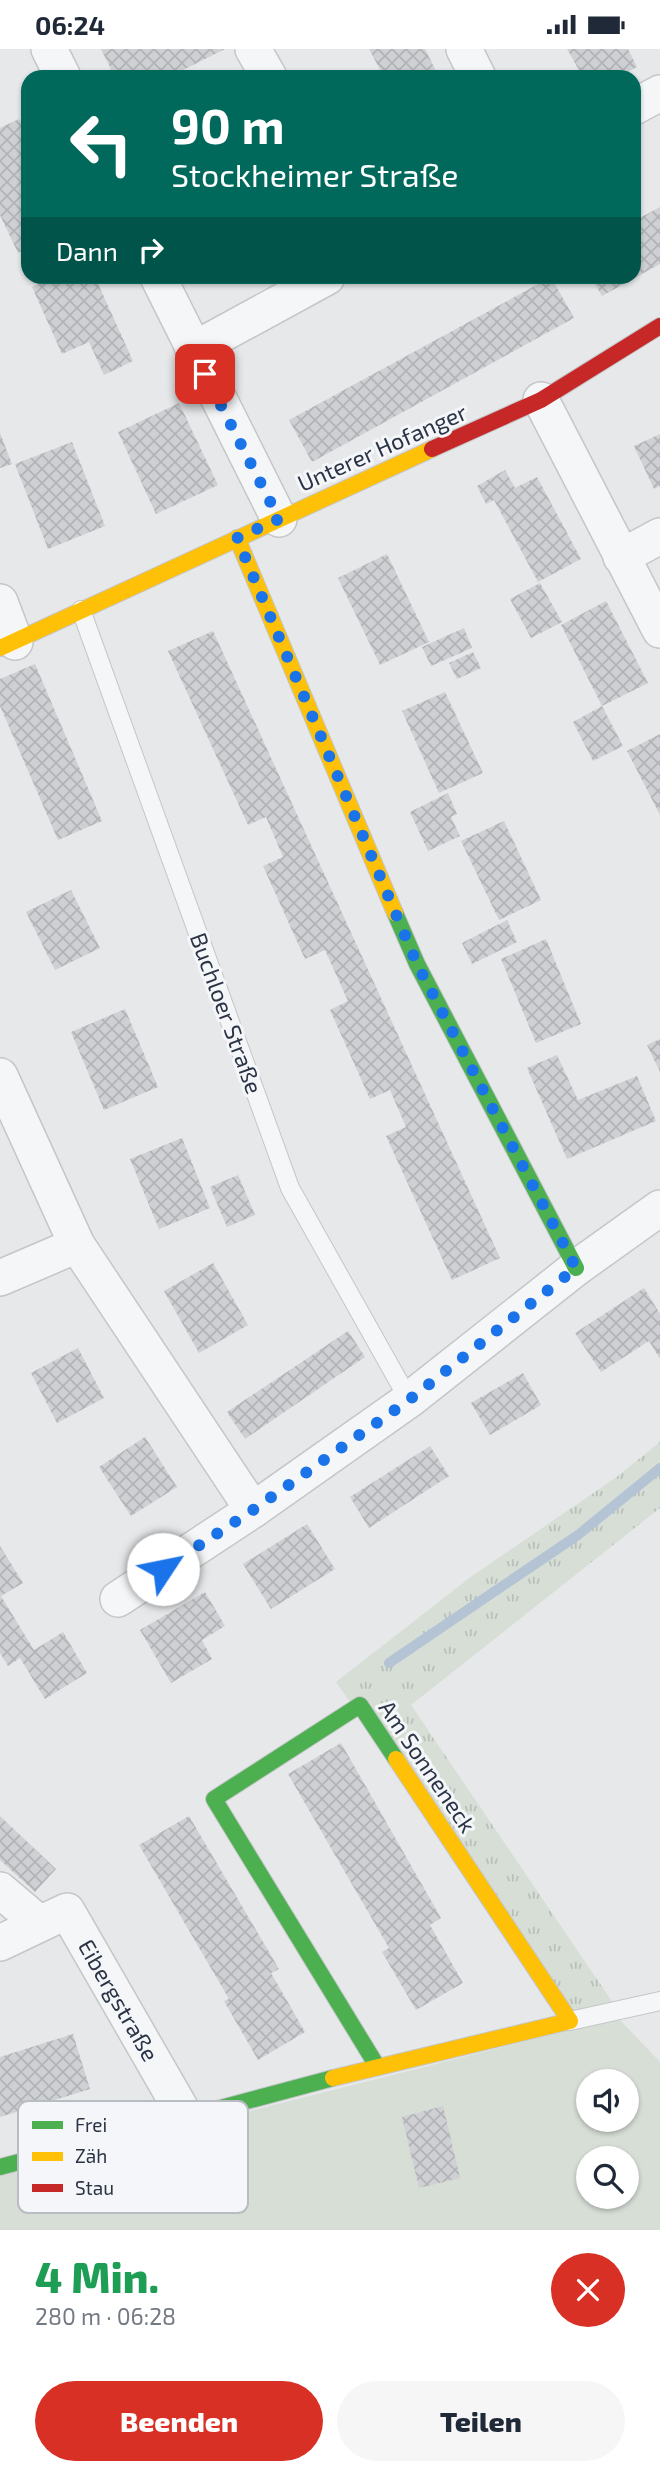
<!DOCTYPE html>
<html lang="de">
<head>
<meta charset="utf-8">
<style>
	:root { --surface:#fff; --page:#f6f6f7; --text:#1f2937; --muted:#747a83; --accent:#d93025 }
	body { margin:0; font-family:"Exo 2",sans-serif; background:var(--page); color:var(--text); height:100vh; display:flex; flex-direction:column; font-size:26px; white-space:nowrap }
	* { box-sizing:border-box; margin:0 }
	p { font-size:23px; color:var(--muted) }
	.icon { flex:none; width:38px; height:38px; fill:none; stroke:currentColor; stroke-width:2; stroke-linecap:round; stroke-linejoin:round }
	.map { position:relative; height:2181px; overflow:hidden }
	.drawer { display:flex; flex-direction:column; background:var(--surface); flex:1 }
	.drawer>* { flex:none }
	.guide { position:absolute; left:21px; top:21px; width:620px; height:214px; border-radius:21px; box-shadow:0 2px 5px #0004; background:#00695c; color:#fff; overflow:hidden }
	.controls { position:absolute; left:576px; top:2020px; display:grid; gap:14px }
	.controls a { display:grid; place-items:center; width:63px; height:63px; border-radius:50%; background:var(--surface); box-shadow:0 2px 5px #0004; font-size:35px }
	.pin { position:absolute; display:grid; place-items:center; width:60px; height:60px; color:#fff; margin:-30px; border-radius:14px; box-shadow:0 4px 10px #0006 }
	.me { position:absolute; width:77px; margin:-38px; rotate:56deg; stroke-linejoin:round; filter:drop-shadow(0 0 5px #0008) }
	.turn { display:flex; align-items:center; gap:24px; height:147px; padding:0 35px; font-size:32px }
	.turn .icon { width:91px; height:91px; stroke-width:2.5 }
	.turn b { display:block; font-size:49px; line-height:60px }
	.then { display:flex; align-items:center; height:66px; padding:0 35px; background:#0003; gap:14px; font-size:26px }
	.round { display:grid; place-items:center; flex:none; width:74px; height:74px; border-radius:37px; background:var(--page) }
	.headline { display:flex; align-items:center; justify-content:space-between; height:119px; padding:0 35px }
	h1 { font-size:42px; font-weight:800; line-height:52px; color:#1e9e55 }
	.action { display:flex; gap:14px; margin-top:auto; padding:14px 35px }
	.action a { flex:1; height:80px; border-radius:42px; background:var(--accent); color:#fff; font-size:28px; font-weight:800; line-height:80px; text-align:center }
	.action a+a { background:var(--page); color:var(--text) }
	.status { display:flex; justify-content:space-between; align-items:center; height:49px; padding:0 35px; background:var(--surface); direction:ltr }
	.status svg { height:19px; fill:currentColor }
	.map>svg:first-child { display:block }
</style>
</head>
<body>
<div class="status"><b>06:24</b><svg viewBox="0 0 49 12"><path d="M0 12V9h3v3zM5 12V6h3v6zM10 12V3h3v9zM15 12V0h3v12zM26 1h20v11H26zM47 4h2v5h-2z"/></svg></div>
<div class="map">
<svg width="660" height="2181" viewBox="0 0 660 2181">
	<defs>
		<pattern id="grass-tufts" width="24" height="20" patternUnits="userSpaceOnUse" patternTransform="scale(1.75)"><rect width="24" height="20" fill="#d6ded6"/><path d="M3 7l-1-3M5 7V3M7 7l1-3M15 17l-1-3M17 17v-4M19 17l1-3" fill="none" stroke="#b8bfb9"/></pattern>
		<pattern id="building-cross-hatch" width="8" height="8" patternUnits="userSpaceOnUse" patternTransform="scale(1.75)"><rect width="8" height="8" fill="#ced0d3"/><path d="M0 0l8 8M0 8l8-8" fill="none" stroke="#b1b3b6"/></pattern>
	</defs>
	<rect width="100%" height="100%" fill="#e6e8ea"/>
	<path fill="url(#grass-tufts)" d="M 660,1393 L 660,1459 L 411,1656 L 615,1957 L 573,1967 L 336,1633 L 472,1527 L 614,1430 Z"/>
	<path fill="#d6ded6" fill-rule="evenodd" d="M 618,1969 L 660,2013 L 660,2181 L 0,2181 L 0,2125 ZM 588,2032 L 626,2032 L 626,2070 L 588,2070 ZM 588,2109 L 626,2109 L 626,2147 L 588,2147 Z"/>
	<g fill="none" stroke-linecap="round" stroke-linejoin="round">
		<path stroke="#b4c4d5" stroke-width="10" d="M 389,1614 L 578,1486 L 660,1419"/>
	</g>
	<g fill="url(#building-cross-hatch)">
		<path d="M 101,0 L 225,0 L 169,28 L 96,28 L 111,20 Z"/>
		<path d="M 369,0 L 425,0 L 439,28 L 384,28 Z"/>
		<path d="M 567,0 L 628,0 L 637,18 L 619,28 L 583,28 Z"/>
		<path d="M 19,70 L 28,89 L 28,199 L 18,204 L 0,166 L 0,79 Z"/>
		<path d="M 660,158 L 660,215 L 602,247 L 591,228 L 634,228 L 634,172 Z"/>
		<path d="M 56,228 L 95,228 L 133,312 L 104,326 L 89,293 L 62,305 L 32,238 Z"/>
		<path d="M 551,228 L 574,269 L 312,413 L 289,371 Z"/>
		<path d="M 179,354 L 218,436 L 156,465 L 118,383 Z"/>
		<path d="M 0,384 L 12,415 L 0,419 Z"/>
		<path d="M 660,385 L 660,437 L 654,440 L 634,397 Z"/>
		<path d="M 72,393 L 105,477 L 48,500 L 15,415 Z"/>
		<path d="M 505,421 L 515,439 L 537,428 L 581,510 L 538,533 L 494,451 L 486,455 L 477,437 Z"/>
		<path d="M 387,505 L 429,593 L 380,616 L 338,529 Z"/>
		<path d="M 540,534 L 562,573 L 531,589 L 510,550 Z"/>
		<path d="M 606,552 L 648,634 L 602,657 L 561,576 Z"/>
		<path d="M 464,579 L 472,599 L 431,617 L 422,598 Z"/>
		<path d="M 213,582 L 500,1209 L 452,1231 L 386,1087 L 406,1078 L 390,1041 L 370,1050 L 330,961 L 348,952 L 325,901 L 305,910 L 263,817 L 283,808 L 266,768 L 248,776 L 168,602 Z"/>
		<path d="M 473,603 L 481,619 L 457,630 L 449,614 Z"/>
		<path d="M 35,615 L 102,772 L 58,791 L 0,657 L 0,630 Z"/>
		<path d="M 445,643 L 483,724 L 439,744 L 402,662 Z"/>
		<path d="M 602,657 L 623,697 L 593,712 L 573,673 Z"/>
		<path d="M 660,685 L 660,766 L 627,702 Z"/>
		<path d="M 448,744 L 457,765 L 451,768 L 460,787 L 428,802 L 410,763 Z"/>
		<path d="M 504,772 L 541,851 L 499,871 L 461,792 Z"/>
		<path d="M 71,841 L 100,899 L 55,921 L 26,863 Z"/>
		<path d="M 507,871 L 517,893 L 472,915 L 462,894 Z"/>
		<path d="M 546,890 L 581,975 L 536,994 L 501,910 Z"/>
		<path d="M 125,960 L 158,1038 L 104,1061 L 71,983 Z"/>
		<path d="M 660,990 L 660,1023 L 647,996 Z"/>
		<path d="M 557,1006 L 578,1051 L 637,1027 L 656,1072 L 567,1110 L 527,1019 Z"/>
		<path d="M 182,1089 L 210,1159 L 159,1180 L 130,1110 Z"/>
		<path d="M 238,1126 L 255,1166 L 227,1178 L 210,1138 Z"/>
		<path d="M 213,1214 L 248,1276 L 199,1304 L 164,1242 Z"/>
		<path d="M 644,1239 L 660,1265 L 660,1310 L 649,1292 L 601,1323 L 575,1284 Z"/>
		<path d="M 348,1282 L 365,1308 L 245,1390 L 227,1363 Z"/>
		<path d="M 78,1299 L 104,1349 L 57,1374 L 31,1324 Z"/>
		<path d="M 523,1324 L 541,1356 L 490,1386 L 471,1354 Z"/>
		<path d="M 145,1388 L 177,1438 L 131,1467 L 99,1418 Z"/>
		<path d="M 430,1397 L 449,1427 L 369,1479 L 350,1448 Z"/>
		<path d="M 307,1475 L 335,1520 L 271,1560 L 243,1515 Z"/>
		<path d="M 0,1497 L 23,1534 L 1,1547 L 34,1601 L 63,1583 L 87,1624 L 45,1650 L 20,1609 L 8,1617 L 0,1604 Z"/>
		<path d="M 205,1543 L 225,1577 L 202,1591 L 212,1610 L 171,1634 L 140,1581 Z"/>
		<path d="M 341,1694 L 441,1869 L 430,1876 L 463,1934 L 416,1961 L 382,1903 L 389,1899 L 288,1725 Z"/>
		<path d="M 0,1767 L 56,1820 L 35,1843 L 0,1811 Z"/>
		<path d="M 189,1767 L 279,1920 L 271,1924 L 305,1983 L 258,2011 L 224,1952 L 229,1950 L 139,1796 Z"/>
		<path d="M 73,1985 L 90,2040 L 0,2068 L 0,2008 Z"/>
		<path d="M 443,2057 L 460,2129 L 419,2139 L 402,2068 Z"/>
	</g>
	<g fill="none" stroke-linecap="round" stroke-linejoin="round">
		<g stroke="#c4c6c8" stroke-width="20">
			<g id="lane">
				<path d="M 81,561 L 290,1139 L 409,1351"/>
				<path d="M 570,1972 L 660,1952"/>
			</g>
		</g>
		<g stroke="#c4c6c8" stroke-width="38">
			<g id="street">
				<path d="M 49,0 L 63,28"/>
				<path d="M 253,0 L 269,28"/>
				<path d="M 464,0 L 478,28"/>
				<path d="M 634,58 L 660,44"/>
				<path d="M 158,228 L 279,470"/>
				<path d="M 193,301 L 327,228"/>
				<path d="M 541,351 L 660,581"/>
				<path d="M 621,508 L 660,487"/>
				<path d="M 0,553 L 15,593"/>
				<path d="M 0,1027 L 77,1196 L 253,1461"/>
				<path d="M 0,1229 L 77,1196"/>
				<path d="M 118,1550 L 253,1461 L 409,1351 L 576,1219 L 660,1159"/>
				<path d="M 0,1841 L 39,1874"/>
				<path d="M 0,1894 L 67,1862 L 185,2067"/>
			</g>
		</g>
		<g stroke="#c4c6c8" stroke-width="18">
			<g id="fast">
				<path d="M 395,864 L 417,915 L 576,1219"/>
				<path d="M 377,2017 L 214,1750 L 360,1656 L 396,1710"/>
				<path d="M 0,2118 L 333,2029"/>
			</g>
		</g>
		<g stroke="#c4c6c8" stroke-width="18">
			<g id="slow">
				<path d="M 237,489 L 395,864"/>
				<path d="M 0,599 L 432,400"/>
				<path d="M 333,2029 L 570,1972 L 396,1710"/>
			</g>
		</g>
		<g stroke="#c4c6c8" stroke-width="18">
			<path id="jam" d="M 432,400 L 541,351 L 660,277"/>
		</g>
		<use href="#lane" stroke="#f5f6f7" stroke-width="18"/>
		<use href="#street" stroke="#f5f6f7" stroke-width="35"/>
		<use href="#fast" stroke="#4caf50" stroke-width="16"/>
		<use href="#slow" stroke="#ffc107" stroke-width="16"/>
		<use href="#jam" stroke="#c62828" stroke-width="16"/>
	</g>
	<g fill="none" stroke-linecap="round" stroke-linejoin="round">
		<path stroke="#1a73e8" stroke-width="12" stroke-dasharray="0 21.6" d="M 163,1520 L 253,1461 L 409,1351 L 576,1219 L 417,915 L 237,489 L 279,470 L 205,325"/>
	</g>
	<g text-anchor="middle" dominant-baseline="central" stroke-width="6" stroke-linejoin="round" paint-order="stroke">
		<g font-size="23" fill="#2b3445" stroke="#f4f6f9">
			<text transform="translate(382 398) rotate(-24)">Unterer Hofanger</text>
			<text transform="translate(227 964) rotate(70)">Buchloer Straße</text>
			<text transform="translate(428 1717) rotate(56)">Am Sonneneck</text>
			<text transform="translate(119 1951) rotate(60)">Eibergstraße</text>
		</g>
	</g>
	<rect x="18" y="2052" width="230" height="112" rx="10" fill="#f4f6f9" stroke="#b8bcc3" stroke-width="2"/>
	<rect x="32" y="2072" width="31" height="8" fill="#4caf50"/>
	<rect x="32" y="2103" width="31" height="9" fill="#ffc107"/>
	<rect x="32" y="2135" width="31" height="8" fill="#c62828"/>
	<g font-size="19" fill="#2b3445">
		<text x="75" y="2083">Frei</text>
		<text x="75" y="2114">Zäh</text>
		<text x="75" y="2146">Stau</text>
	</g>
</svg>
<div class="controls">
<a><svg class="icon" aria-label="sound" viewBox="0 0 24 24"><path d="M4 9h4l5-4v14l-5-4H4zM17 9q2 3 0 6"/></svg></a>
<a><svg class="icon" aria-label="search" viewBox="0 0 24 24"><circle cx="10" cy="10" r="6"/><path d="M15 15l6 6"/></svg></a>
</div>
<div class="pin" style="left:205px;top:325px;background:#d93025"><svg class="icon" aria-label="arrive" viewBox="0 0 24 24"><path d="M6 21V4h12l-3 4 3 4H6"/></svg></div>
<svg class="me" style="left:163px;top:1520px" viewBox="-20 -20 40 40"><circle r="19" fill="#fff"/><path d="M0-13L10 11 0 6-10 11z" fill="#1a73e8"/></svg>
<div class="guide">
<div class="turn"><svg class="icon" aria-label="left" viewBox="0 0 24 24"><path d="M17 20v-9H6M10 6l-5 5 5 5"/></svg><div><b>90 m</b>Stockheimer Straße</div></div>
<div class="then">Dann<svg class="icon" aria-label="right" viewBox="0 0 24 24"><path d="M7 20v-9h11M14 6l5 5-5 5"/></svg></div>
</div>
</div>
<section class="drawer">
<div class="headline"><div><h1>4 Min.</h1><p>280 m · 06:28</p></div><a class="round" style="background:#d93025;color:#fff"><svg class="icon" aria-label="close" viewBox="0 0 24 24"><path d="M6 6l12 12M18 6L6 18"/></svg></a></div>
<div class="action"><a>Beenden</a><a>Teilen</a></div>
</section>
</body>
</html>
